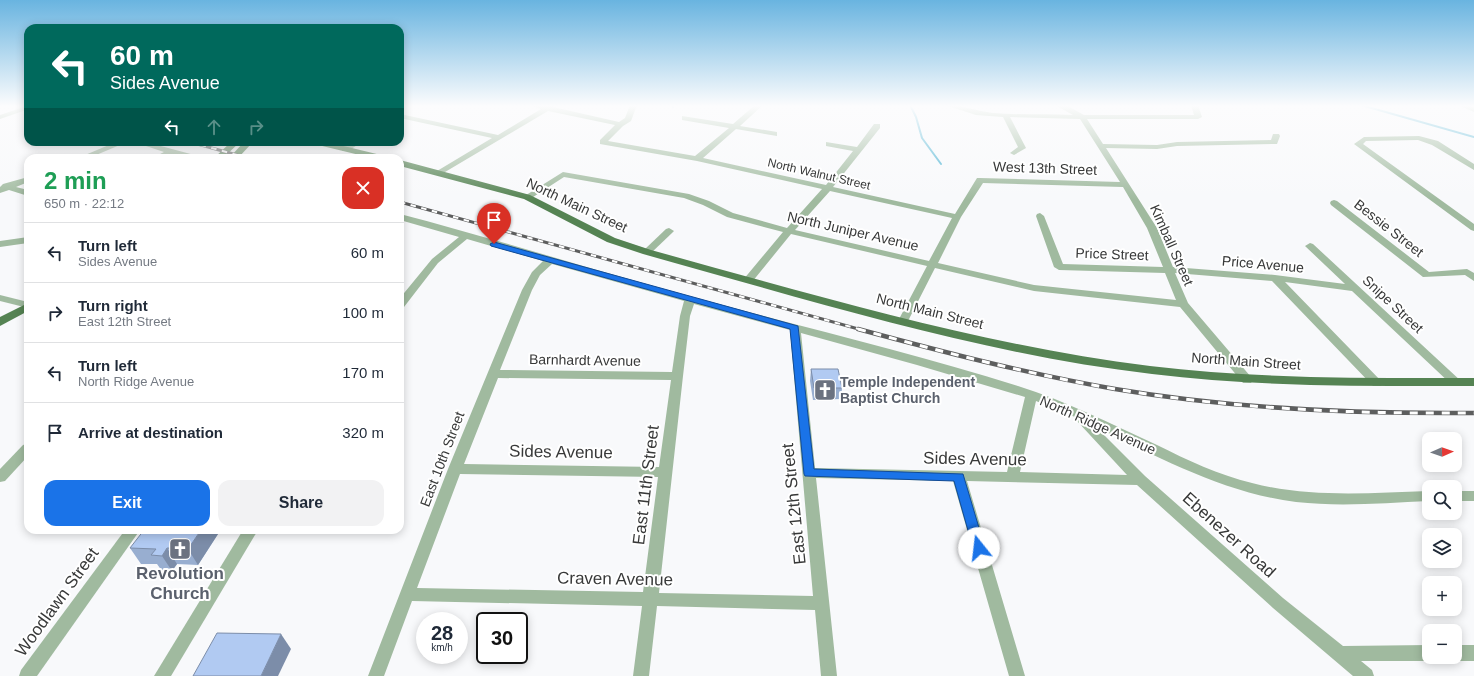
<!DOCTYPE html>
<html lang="en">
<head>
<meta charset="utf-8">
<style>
	:root { --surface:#fff; --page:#f2f2f3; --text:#1f2937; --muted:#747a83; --line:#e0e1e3; --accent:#1a73e8 }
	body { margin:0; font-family:Arial,sans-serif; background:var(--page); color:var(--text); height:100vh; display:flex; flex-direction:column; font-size:15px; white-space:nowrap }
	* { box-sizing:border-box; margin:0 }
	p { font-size:13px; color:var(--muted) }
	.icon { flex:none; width:22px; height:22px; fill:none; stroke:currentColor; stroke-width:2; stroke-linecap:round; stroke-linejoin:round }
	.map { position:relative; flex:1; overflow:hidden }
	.drawer { position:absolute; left:24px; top:154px; width:380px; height:380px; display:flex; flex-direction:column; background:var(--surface); border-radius:12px; box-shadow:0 2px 10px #0003 }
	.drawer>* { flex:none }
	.hud { position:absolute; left:24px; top:24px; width:380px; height:122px; border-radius:12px; box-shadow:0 2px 10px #0003; background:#00695c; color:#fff; overflow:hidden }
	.needle { width:26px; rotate:88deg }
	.controls { position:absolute; left:1422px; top:432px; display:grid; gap:8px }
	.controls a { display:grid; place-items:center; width:40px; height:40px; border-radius:8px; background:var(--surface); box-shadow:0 2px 10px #0003; font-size:20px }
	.speed { position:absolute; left:416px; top:612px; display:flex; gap:8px; font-size:20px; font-weight:700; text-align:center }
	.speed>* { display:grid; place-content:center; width:52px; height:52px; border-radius:50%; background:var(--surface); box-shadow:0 2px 10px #0003; line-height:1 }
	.speed small { font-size:10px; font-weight:400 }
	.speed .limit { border:2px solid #111; border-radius:6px; background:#fff; color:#111 }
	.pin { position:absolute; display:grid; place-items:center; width:34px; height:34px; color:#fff; margin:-41px -17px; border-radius:50% 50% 50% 0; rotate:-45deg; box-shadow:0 0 4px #0007 }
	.pin .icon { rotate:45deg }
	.me { position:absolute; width:44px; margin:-22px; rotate:344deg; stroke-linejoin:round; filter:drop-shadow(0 0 3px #0008) }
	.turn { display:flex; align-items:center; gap:14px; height:84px; padding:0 20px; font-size:18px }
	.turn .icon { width:52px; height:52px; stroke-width:2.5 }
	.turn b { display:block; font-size:28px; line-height:34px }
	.lanes { display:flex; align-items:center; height:38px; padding:0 20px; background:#0003; justify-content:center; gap:20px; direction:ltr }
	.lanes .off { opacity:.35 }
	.round { display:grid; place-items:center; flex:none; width:42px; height:42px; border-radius:12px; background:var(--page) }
	.overview { display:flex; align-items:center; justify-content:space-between; height:68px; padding:0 20px }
	h1 { font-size:24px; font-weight:800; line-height:30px; color:#1e9e55 }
	.button { display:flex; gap:8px; margin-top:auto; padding:8px 20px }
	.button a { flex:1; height:46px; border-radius:12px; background:var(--accent); color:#fff; font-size:16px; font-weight:800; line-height:46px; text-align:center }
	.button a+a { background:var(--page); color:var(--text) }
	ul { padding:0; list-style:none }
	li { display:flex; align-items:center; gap:12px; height:60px; padding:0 20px; border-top:1px solid var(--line) }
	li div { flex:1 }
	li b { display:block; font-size:15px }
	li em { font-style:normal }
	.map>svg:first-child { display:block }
</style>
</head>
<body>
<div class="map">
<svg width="1474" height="676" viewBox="0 0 1474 676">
	<rect width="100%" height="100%" fill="#f8f9fb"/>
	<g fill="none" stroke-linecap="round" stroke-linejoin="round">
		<g stroke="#4cb3d3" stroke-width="2">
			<path d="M 673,105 L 673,107"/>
			<path d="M 910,105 L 916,117 L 922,138 L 941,164"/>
			<path d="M 1361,105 L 1474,137"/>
		</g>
		<g fill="#a0ba9f" fill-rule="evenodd">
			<path d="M 529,105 L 555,105 L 553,107 L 619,122 L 625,118 L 630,105 L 637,105 L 631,121 L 623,126 L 608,141 L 695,156 L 729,128 L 682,120 L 682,116 L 733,124 L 755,105 L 763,105 L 740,126 L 777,132 L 777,136 L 736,129 L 703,158 L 826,185 L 853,151 L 826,146 L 826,142 L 857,147 L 874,124 L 880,124 L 880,128 L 833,187 L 955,214 L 977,178 L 980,178 L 1120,182 L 1080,119 L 1010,117 L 1026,148 L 1014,155 L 1010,153 L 1018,147 L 1003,117 L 976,115 L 945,105 C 961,105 977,111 993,113 C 1020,115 1047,114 1073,115 L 1055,105 L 1066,105 L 1084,115 L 1194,115 L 1191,105 L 1198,105 L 1202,117 L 1198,119 L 1087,119 L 1103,144 L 1157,145 L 1177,142 L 1271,140 L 1273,134 L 1279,134 L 1280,136 L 1277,144 L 1274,144 L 1177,146 L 1157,149 L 1106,148 L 1157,228 L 1173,267 L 1275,275 L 1345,284 L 1305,246 L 1310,243 L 1313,244 L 1462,382 L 1460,385 L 1452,385 L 1352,291 L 1285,282 L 1383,383 L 1381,386 L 1373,386 L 1272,281 L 1175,273 L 1188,303 L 1251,377 L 1253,380 L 1251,383 L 1243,383 L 1180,307 L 1034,291 L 935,268 L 908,321 L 903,324 L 898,321 L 927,266 L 791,234 L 752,282 L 748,283 L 743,280 L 783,232 L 727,217 L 703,205 L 684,198 L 564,177 L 530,199 L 527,200 L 523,197 L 563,172 L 689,194 L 709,201 L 733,213 L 787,228 L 822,189 L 697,161 L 600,144 L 600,140 L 615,125 L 548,111 L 440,175 L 436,173 L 437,171 L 492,138 L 400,118 L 400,114 L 498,135 L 541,109 ZM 983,183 L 1123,187 L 1147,228 L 1163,267 L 1063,264 L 1044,216 L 1040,213 L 1037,214 L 1036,216 L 1054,267 L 1059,270 L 1165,273 L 1176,300 L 1034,285 L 938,263 L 961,217 ZM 830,191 L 952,218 L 929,261 L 795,230 Z"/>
			<path d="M 1458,105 L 1469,105 L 1474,108 L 1474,112 Z"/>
			<path d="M 24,107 L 26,108 L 26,110 L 0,119 L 0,115 Z"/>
			<path d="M 1419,136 L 1438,141 L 1474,164 L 1474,170 L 1432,145 L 1418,140 L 1366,141 L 1363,144 L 1474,224 L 1474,231 L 1471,230 L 1354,144 L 1364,137 Z"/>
			<path d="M 116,142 L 127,142 L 89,158 L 78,158 Z"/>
			<path d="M 134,142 L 146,142 L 198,156 L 199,158 L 186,158 L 172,154 L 163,158 L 152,158 L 164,152 Z"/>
			<path d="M 352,142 L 362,142 L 348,151 L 342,151 L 342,147 Z"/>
			<path d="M 28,177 L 28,182 L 16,187 L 28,190 L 28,196 L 9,190 L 0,193 L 0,187 L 3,184 Z"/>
			<path d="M 1334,200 L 1337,201 L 1429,272 L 1467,269 L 1474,273 L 1474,281 L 1465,275 L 1423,277 L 1331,205 L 1330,203 L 1331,201 Z"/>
			<path d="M 400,214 C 499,240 597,271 696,298 C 803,327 912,353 1018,386 C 1066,401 1111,424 1157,445 C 1187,460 1219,475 1252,483 C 1310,498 1369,493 1429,491 L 1429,501 C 1385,503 1340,507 1296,502 C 1224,493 1161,458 1097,428 L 1145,476 L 1283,598 L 1343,646 L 1429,645 L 1429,657 L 1435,657 L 1429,661 L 1361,661 L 1372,670 L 1374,676 L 1353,676 L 1273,608 L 1137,485 L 967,481 L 1025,676 L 1009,676 L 953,481 L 816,478 L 837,676 L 821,676 L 815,610 L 657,606 L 649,676 L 633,676 L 642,606 L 412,601 L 384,676 L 368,676 L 448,469 L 522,290 L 532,272 L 543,261 L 467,239 L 438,263 L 404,307 L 400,308 L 400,298 L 432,259 L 459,237 L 400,220 ZM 552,264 L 684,301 L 680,316 L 672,372 L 500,370 L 532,290 L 540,275 ZM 694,304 L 790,330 L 813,596 L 659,593 L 683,376 L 690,316 ZM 801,333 L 917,365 L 1025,397 L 1007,472 L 815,468 ZM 498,378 L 671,380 L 659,467 L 464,464 ZM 1036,401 L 1075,417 L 1077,421 L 1127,475 L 1020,472 ZM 460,474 L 658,477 L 643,592 L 417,588 Z"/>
			<path d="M 669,228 L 674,231 L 672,233 L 650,254 L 644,254 L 642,252 L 644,250 L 666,229 Z"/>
			<path d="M 28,237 L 28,243 L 0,247 L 0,241 Z"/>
			<path d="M 0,295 L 28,302 L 28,308 L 0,301 Z"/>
			<path d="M 28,443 L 28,456 L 5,481 L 0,482 L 0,469 L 23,445 Z"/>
			<rect x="1455" y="491" width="19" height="10"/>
			<path d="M 125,530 L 140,530 L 37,676 L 19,676 L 21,670 Z"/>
			<path d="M 243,530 L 258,530 L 171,676 L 154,676 Z"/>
			<path d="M 1455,645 L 1474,645 L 1474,661 L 1455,661 L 1449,658 L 1449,657 L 1455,657 Z"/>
		</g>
		<g fill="#558353" fill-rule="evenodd">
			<path d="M 231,142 L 240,142 L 223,158 L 214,158 Z"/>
			<path d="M 244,142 L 253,142 L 238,158 L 229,158 Z"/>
			<path d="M 313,142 L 327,142 L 385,156 L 386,158 L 372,158 L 314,144 Z"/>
			<path d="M 400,160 L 530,195 L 615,238 L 651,250 C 815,295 981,345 1150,366 C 1258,379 1366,378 1474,378 L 1474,386 C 1366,386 1259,387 1152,374 C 981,354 809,300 643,254 L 607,242 L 524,199 L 400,166 Z"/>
			<path d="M 28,303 L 28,311 L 0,326 L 0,317 Z"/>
		</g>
		<g stroke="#5d5e5e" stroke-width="3">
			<g id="rail-far1">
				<path d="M 190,142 L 248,158"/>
				<path d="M 400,202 L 862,330"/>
			</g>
		</g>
		<g stroke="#5d5e5e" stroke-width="4.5">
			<path id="rail" d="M 858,329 C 943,352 1028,374 1115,389 C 1233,409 1354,414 1474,413"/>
		</g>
		<use href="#rail-far1" stroke="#fff" stroke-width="2" stroke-dasharray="5.5" stroke-linecap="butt"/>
		<use href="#rail" stroke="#fff" stroke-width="3" stroke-dasharray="8" stroke-linecap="butt"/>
	</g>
	<g fill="#98aed0">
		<path d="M 811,369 L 842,388 L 841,399 L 813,400 L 810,381 Z"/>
		<path d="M 218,534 L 198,565 L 177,564 L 172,571 L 162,571 L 157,564 L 141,564 L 130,548 Z"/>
	</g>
	<g fill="#7c8da9">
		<path d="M 201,530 L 216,530 L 218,534 L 198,565 L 188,549 Z"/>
		<path d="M 167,548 L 177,564 L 172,571 L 162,556 Z"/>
		<path d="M 281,634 L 291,649 L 278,676 L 261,676 Z"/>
	</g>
	<g fill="#b1caf2" stroke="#7c8da9">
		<path d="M 811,369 L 838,369 L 842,388 L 814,388 Z"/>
		<path d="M 144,530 L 201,530 L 188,549 L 167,548 L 162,556 L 151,555 L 156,549 L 130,548 Z"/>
		<path d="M 217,633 L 281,634 L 261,676 L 193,676 Z"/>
	</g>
	<linearGradient id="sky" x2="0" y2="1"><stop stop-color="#69b4e0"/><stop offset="0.53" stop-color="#fcfcfd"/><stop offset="1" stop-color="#fcfcfd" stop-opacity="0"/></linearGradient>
	<rect width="1474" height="200" fill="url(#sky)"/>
	<path fill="#1a73e8" stroke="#114b97" d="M 494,242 L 798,326 L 814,469 L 963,474 L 985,548 L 984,551 L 979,553 L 975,551 L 973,548 L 954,481 L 805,476 L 804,474 L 790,329 L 491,246 L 490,244 Z"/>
	<defs>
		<g id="church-square" transform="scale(1.15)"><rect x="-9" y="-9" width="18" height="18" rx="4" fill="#6b7280" stroke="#fff"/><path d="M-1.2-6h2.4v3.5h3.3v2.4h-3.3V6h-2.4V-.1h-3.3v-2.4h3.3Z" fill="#fff"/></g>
	</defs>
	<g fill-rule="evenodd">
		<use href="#church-square" x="825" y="390"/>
		<use href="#church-square" x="180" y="549"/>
	</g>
	<g text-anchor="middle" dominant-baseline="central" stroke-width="4" stroke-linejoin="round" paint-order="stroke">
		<g font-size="12" fill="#383939" stroke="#fff">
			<text transform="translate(819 174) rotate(13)">North Walnut Street</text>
		</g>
		<g font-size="14" fill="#383939" stroke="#fff">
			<text transform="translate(1045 168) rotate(2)">West 13th Street</text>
			<text transform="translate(577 205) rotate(25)">North Main Street</text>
			<text transform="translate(1389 228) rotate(38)">Bessie Street</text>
			<text transform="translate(853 231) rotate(13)">North Juniper Avenue</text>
			<text transform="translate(1172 245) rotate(66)">Kimball Street</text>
			<text transform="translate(1112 254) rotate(2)">Price Street</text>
			<text transform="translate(1263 264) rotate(5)">Price Avenue</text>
			<text transform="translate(1393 304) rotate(43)">Snipe Street</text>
			<text transform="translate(930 311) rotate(14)">North Main Street</text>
			<text transform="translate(585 360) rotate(1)">Barnhardt Avenue</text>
			<text transform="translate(1246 361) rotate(4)">North Main Street</text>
			<text transform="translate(1098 425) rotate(24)">North Ridge Avenue</text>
			<text transform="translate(442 459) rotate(-69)">East 10th Street</text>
		</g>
		<g font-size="14" font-weight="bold" fill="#5b616d" stroke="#fff" text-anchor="start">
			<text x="840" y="382">Temple Independent<tspan x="840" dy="16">Baptist Church</tspan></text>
		</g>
		<g font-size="17" fill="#383939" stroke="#fff">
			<text transform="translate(561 452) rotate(1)">Sides Avenue</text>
			<text transform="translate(975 459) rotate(1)">Sides Avenue</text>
			<text transform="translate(646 485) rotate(-83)">East 11th Street</text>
			<text transform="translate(794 504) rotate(-96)">East 12th Street</text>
			<text transform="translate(1229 535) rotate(42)">Ebenezer Road</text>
			<text transform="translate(615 579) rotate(1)">Craven Avenue</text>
			<text transform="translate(57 602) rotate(-54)">Woodlawn Street</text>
		</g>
		<g font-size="17" font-weight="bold" fill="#5b616d" stroke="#fff">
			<text x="180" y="573">Revolution<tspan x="180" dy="20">Church</tspan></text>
		</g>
	</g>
</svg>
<div class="controls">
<a><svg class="needle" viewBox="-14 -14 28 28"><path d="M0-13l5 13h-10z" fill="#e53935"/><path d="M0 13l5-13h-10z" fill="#747a83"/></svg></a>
<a><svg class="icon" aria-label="search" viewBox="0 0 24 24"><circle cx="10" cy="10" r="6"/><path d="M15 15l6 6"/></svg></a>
<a><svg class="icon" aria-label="layers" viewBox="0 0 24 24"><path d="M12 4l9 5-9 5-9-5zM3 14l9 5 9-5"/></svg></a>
<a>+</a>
<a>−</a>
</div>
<div class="speed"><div>28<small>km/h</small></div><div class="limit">30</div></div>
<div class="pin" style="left:494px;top:244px;background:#d93025"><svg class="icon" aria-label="arrive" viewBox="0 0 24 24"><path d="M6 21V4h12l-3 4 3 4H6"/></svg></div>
<svg class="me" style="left:979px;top:548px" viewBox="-20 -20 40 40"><circle r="19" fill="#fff"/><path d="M0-13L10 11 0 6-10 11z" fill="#1a73e8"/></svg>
<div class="hud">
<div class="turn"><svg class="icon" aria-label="left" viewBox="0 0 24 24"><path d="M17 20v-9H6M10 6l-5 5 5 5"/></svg><div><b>60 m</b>Sides Avenue</div></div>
<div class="lanes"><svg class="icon" aria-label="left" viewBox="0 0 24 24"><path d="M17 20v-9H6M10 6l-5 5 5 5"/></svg><svg class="icon off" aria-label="ahead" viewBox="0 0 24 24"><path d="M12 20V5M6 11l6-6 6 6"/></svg><svg class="icon off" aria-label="right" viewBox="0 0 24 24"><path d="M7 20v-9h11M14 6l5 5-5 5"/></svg></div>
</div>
<section class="drawer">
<div class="overview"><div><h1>2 min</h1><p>650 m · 22:12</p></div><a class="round" style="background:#d93025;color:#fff"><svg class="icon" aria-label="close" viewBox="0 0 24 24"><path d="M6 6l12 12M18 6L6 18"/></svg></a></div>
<ul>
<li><svg class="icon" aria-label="left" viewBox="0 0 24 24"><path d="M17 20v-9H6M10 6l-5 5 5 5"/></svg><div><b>Turn left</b><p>Sides Avenue</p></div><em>60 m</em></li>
<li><svg class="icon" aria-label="right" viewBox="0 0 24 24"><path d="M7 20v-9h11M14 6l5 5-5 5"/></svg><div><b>Turn right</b><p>East 12th Street</p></div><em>100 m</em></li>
<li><svg class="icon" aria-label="left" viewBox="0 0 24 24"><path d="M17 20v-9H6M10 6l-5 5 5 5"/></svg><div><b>Turn left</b><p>North Ridge Avenue</p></div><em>170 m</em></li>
<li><svg class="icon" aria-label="arrive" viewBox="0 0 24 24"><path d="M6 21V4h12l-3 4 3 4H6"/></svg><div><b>Arrive at destination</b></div><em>320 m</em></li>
</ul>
<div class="button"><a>Exit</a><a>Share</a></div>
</section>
</div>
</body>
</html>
